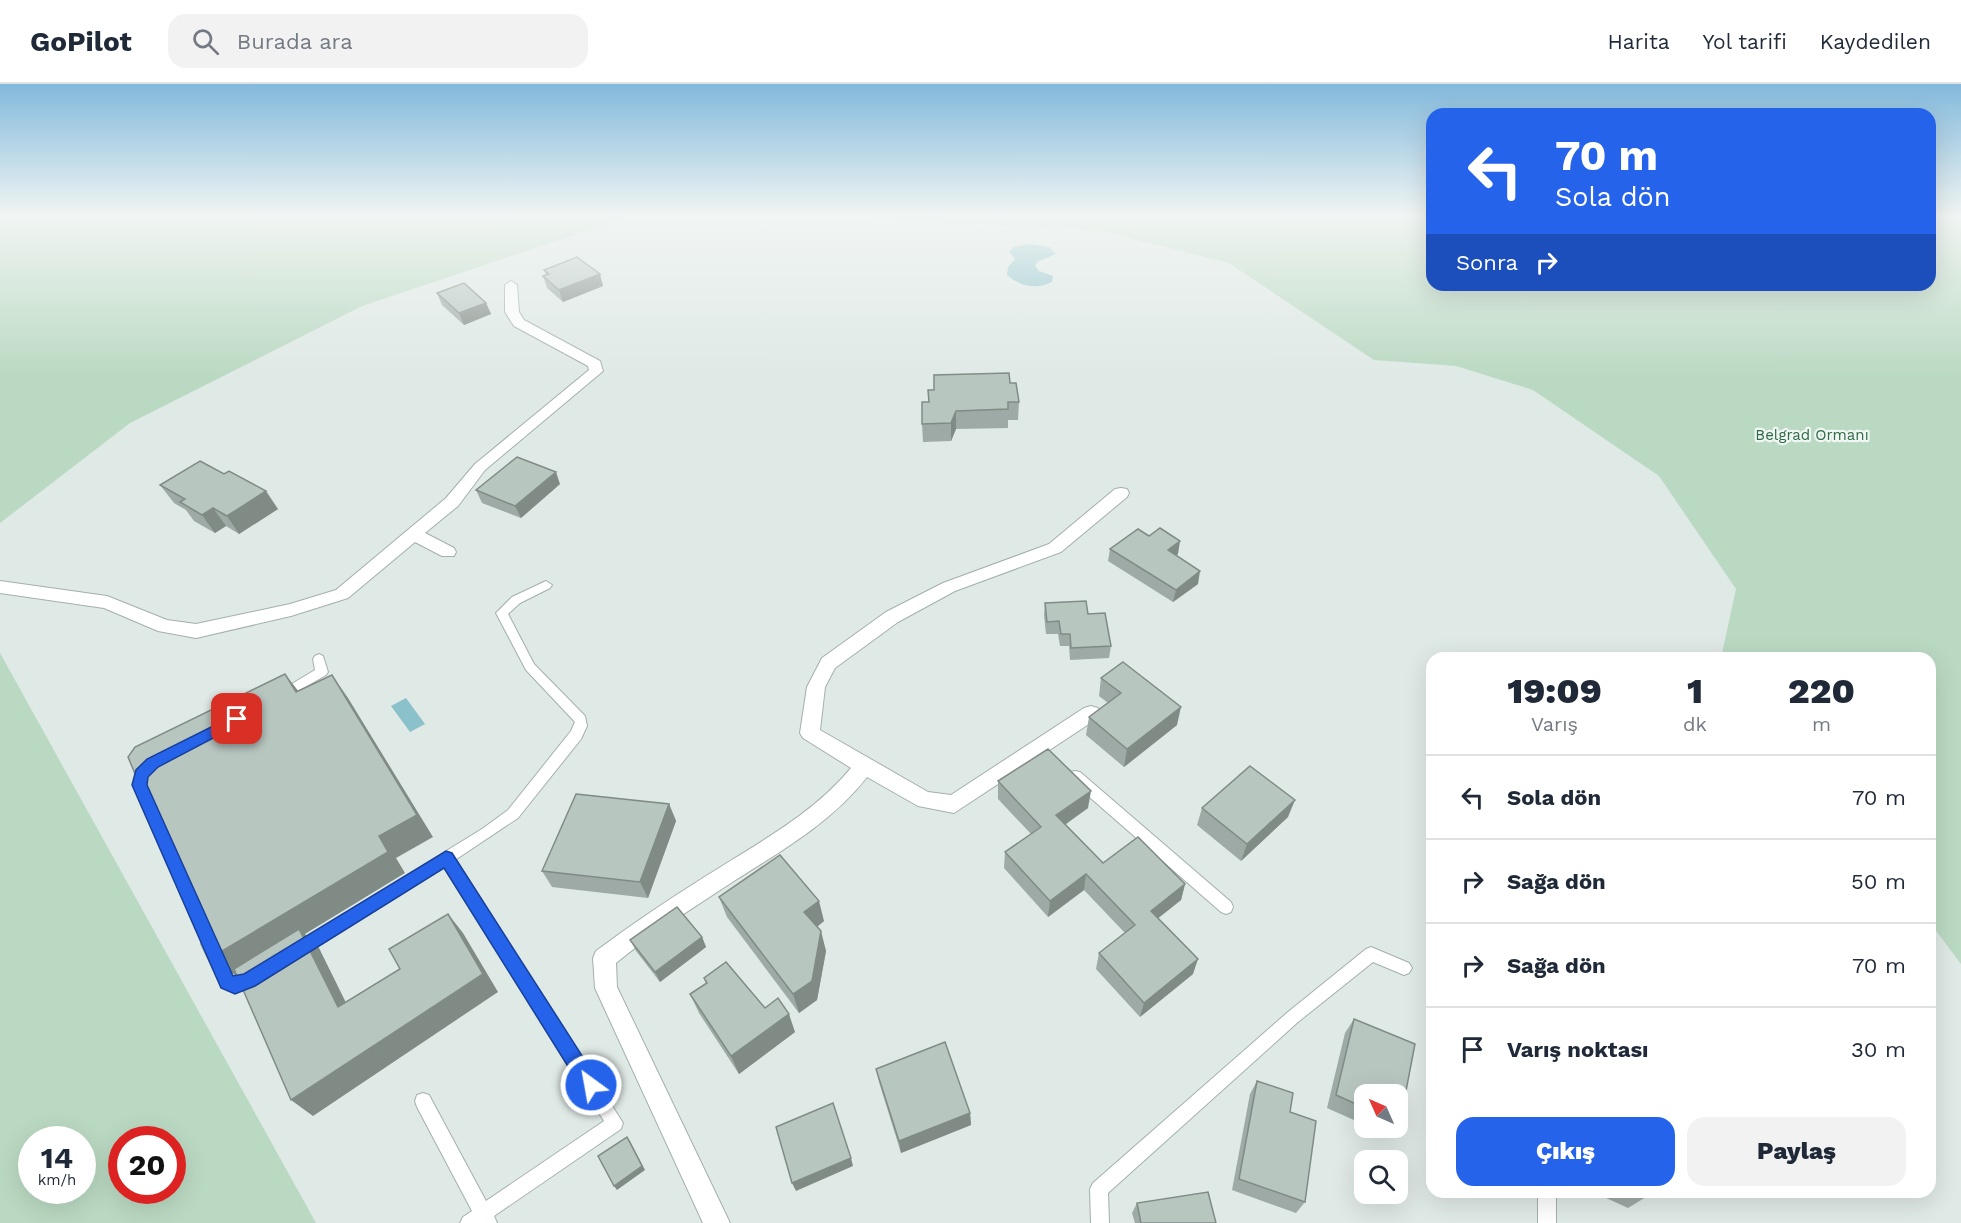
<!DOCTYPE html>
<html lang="tr">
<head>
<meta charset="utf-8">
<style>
	:root { --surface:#fff; --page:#f2f2f3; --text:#1f2937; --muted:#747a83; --line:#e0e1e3; --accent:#2563eb }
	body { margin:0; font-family:"Work Sans",sans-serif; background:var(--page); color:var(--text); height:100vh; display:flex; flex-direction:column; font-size:22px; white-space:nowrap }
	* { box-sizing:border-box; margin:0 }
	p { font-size:20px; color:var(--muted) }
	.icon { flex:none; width:33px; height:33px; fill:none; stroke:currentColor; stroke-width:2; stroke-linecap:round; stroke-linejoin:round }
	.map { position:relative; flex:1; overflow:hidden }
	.sheet { position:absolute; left:1426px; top:568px; width:510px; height:546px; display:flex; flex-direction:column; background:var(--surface); border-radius:18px; box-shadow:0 6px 24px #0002 }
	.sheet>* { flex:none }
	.guide { position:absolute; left:1426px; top:24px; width:510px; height:183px; border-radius:18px; box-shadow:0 6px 24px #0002; background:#2563eb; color:#fff; overflow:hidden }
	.needle { width:39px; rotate:315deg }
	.buttons { position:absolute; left:1354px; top:1000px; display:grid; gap:12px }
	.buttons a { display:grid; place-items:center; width:54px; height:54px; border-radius:12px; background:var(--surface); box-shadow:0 6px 24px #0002; font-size:30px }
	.speed { position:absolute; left:18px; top:1042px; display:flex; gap:12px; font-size:30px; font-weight:700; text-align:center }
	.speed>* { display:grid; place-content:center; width:78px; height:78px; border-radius:50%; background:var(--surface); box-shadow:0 6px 24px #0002; line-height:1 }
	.speed small { font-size:15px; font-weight:400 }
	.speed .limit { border:9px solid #d22; background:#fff; color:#111 }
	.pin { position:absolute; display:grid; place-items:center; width:51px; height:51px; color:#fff; margin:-26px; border-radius:12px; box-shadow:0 3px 9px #0006 }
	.me { position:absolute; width:66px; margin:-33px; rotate:328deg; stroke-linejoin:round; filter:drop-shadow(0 0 4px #0008) }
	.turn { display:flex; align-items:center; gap:21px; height:126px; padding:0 30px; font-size:27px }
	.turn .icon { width:78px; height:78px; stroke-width:2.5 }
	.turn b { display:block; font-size:42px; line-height:51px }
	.then { display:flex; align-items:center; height:57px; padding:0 30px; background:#0003; gap:12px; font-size:22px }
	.eta { display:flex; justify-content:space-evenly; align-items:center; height:102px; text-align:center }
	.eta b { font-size:36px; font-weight:800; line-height:42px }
	.action { display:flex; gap:12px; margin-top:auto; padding:12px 30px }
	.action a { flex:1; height:69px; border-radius:18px; background:var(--accent); color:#fff; font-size:24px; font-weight:800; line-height:69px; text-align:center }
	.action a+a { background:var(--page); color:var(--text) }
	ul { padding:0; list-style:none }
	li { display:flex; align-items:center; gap:18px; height:84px; padding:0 30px; border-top:2px solid var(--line) }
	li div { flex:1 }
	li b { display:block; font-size:22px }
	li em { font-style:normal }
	header { display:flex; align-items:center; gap:36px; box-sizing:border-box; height:84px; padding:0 30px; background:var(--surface); border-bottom:2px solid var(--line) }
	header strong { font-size:28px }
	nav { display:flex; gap:33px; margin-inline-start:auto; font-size:21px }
	.search { width:420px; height:54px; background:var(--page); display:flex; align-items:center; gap:15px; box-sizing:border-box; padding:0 21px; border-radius:18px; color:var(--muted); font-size:22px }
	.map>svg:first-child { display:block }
</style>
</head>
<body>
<header>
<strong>GoPilot</strong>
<div class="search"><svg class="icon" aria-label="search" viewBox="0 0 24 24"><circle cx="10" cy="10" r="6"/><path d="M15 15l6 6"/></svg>Burada ara</div>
<nav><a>Harita</a><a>Yol tarifi</a><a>Kaydedilen</a></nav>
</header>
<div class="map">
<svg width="1961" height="1139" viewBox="0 0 1961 1139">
	<rect width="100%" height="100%" fill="#dfe9e5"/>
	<g fill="#bad9c2" fill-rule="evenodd">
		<path d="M 0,133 L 628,133 L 362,222 L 130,339 L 0,439 Z"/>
		<path d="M 857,133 L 1432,133 L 1432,201 L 1930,201 L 1931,133 L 1961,133 L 1961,880 L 1931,840 L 1930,574 L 1721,574 L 1736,505 L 1659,392 L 1533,306 L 1456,282 L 1374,276 L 1229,179 L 1101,147 Z"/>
		<path d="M 0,569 L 316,1139 L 0,1139 ZM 32,1056 L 82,1056 L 82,1107 L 32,1107 ZM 122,1056 L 172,1056 L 172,1107 L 122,1107 Z"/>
	</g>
	<g fill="#8bc1ca">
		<path d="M 1029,160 L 1049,163 L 1056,170 L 1037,178 L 1035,182 L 1039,187 L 1053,192 L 1052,198 C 1036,206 1020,202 1007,191 L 1008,183 L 1015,175 L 1009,168 L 1014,163 Z"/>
		<path d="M 406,614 L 425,640 L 410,648 L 391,622 Z"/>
	</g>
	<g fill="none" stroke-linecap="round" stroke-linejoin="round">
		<g stroke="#a3b0ab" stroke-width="2">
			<g id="lane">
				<path d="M 546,497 L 552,501 L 550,504 L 520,519 L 508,530 L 534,580 L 585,632 L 587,642 L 581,655 L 518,734 L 455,776 L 623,1039 L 621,1045 L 494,1132 L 497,1139 L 460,1139 L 463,1133 L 472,1127 L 417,1023 L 415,1017 L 417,1011 L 423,1009 L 429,1011 L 486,1117 L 604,1037 L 444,783 L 305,870 L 300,872 L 295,870 L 293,865 L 295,860 L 482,745 L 508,726 L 571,647 L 575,638 L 526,586 L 496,529 L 512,513 Z"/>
				<path d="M 319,570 L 323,572 L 328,588 L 326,591 L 288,613 L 280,613 L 278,610 L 280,607 L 315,586 L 313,575 L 315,572 Z"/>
				<path d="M 1075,687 L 1080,688 L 1231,818 L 1233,823 L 1231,828 L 1226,830 L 1221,828 L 1070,696 L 1068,692 L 1070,688 Z"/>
				<path d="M 208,853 L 213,855 L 232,893 L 235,894 L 254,886 L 259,888 L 262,893 L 259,898 L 235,909 L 222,903 L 201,860 L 203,855 Z"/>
				<path d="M 1371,863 L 1409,879 L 1412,884 L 1409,889 L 1404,891 L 1373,878 L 1298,938 L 1108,1109 L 1109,1139 L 1091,1139 L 1090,1105 L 1093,1099 L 1288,928 L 1366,865 Z"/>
				<rect x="1538" y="1108" width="18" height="31"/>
			</g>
		</g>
		<g stroke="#a3b0ab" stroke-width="2">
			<g id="street">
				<path d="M 511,197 L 517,201 L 519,228 L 524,236 L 600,277 L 603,287 L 485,386 L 458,422 L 425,449 L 454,464 L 456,468 L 454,472 L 442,472 L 415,458 L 348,514 L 291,532 L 196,554 L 158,547 L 104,524 L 0,509 L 0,497 L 107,512 L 167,536 L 196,540 L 290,520 L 336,506 L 446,414 L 475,380 L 589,286 L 588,282 L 514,242 L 505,228 L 505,201 Z"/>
				<path d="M 1121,404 L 1127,405 L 1129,409 L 1127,413 L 1061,468 L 955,507 L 898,538 L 835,584 L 825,603 L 820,646 L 928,708 L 951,711 L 1084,624 L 1091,622 L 1098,624 L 1100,629 L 1098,634 L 954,729 L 918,722 L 867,693 C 833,737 783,766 737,795 C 696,822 654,848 616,879 L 617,903 L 730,1139 L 703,1139 L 595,904 L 593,874 L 596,867 C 636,837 677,810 719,784 C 765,755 816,727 851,684 L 803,654 L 800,649 L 807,603 L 822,574 L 886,528 L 943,499 L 1049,460 L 1115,405 Z"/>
			</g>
		</g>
		<use href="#lane" fill="#fff" fill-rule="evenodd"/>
		<use href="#street" fill="#fff" fill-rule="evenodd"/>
	</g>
	<g fill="#9eaaa5">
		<path d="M 544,186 L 603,202 L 563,218 L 547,204 L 543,192 L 546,191 Z"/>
		<path d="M 437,209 L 486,219 L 491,230 L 464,241 L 442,221 Z"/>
		<path d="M 1010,299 L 1019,318 L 1018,336 L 1008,336 L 1008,344 L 956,345 L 951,357 L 923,358 L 922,340 L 929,318 Z"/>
		<path d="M 560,400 L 521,434 L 482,419 L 476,406 Z"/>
		<path d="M 160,401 L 278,425 L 239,450 L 226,442 L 215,449 L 194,437 L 186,426 L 174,419 Z"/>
		<path d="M 1110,465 L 1178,470 L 1176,471 L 1198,500 L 1173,518 L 1108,477 Z"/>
		<path d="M 1045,519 L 1088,530 L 1111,562 L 1109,574 L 1070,576 L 1069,562 L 1060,562 L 1058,550 L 1046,550 L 1044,531 Z"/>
		<path d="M 1101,594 L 1177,641 L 1124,683 L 1086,651 L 1089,633 L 1108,619 L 1099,612 Z"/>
		<path d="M 998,697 L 1088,724 L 1065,740 L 1103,779 L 1185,800 L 1181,816 L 1158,834 L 1193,890 L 1140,933 L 1096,885 L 1099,869 L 1125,849 L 1084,806 L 1048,833 L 1004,784 L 1005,768 L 1031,750 L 998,715 Z"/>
		<path d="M 669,720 L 676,737 L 648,814 L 552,803 L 542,787 Z"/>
		<path d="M 1202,724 L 1288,733 L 1241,777 L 1197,741 Z"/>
		<path d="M 719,813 L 824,837 L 817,843 L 826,867 L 817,916 L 799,929 L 727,833 Z"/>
		<path d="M 702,853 L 706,863 L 660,898 L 636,867 L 630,856 Z"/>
		<path d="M 704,894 L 765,924 L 795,948 L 739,990 L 699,929 L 690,910 L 706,899 Z"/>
		<path d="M 1354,935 L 1415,960 L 1400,1038 L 1398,1041 L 1398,1011 L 1365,1011 L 1365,1041 L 1327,1024 L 1345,949 Z"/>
		<path d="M 876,985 L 970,1029 L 971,1041 L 901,1069 L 879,998 Z"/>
		<path d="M 1257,997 L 1290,1028 L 1305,1118 L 1296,1129 L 1232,1106 L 1250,1010 Z"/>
		<path d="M 1373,1044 L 1395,1044 L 1389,1051 Z"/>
		<path d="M 1593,1108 L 1646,1108 L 1646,1113 L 1628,1124 Z"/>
		<path d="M 1137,1119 L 1216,1139 L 1135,1139 L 1132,1129 Z"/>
	</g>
	<g fill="#818b86">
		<path d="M 600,190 L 603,202 L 563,218 L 559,206 Z"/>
		<path d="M 486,219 L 491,230 L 464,241 L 459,229 Z"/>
		<path d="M 956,327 L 956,345 L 951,357 L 951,339 Z"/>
		<path d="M 556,388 L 560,400 L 521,434 L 515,422 Z"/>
		<path d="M 266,407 L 278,425 L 239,450 L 227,432 Z"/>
		<path d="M 213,424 L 226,442 L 215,449 L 202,431 Z"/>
		<path d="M 1180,457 L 1178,470 L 1166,478 L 1168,466 Z"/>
		<path d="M 1200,487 L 1198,500 L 1173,518 L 1176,506 Z"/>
		<path d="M 285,590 L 303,613 L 296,608 Z"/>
		<path d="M 332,591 L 348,614 L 433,753 L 396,774 L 405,789 L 305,850 L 319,864 L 357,941 L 338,923 L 303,852 L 236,892 L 212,873 L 379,752 Z"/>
		<path d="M 1181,623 L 1177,641 L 1124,683 L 1127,665 Z"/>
		<path d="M 1091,707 L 1088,724 L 1055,748 L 1056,731 Z"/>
		<path d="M 1295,716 L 1288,733 L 1241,777 L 1247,760 Z"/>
		<path d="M 669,720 L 676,737 L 648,814 L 640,798 Z"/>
		<path d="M 1086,790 L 1084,806 L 1048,833 L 1050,817 Z"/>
		<path d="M 1185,800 L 1181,816 L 1147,843 L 1151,827 Z"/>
		<path d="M 819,817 L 824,837 L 809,849 L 804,828 Z"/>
		<path d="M 448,830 L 463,849 L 498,908 L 313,1032 L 291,1016 Z"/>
		<path d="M 821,847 L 826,867 L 817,916 L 799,929 L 793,910 Z"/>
		<path d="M 702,853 L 706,863 L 660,898 L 655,888 Z"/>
		<path d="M 1198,875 L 1193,890 L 1140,933 L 1144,919 Z"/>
		<path d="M 789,930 L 795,948 L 739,990 L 731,972 Z"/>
		<path d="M 970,1029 L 971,1041 L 901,1069 L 899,1057 Z"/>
		<path d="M 627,1053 L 630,1057 L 645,1086 L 617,1106 L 614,1102 Z"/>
		<path d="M 851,1074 L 853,1082 L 796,1107 L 792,1099 Z"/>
	</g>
	<g fill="#b8c6c0" stroke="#818b86" stroke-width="1.5">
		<path d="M 577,173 L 600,190 L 559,206 L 543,192 L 549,190 L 544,186 Z"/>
		<path d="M 464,199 L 486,219 L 459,229 L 437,209 Z"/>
		<path d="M 1009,289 L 1010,299 L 1016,299 L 1019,318 L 1008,318 L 1008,325 L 956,327 L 951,339 L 922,340 L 922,318 L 929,318 L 928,306 L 934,306 L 934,291 Z"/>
		<path d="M 517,373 L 556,388 L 515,422 L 476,406 Z"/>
		<path d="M 200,377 L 224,390 L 229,387 L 266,407 L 227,432 L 213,424 L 202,431 L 180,418 L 185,415 L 160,401 Z"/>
		<path d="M 1160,444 L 1180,457 L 1168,466 L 1200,487 L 1176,506 L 1110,465 L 1138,445 L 1149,452 Z"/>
		<path d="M 1086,517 L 1088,530 L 1105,529 L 1111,562 L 1071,564 L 1070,550 L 1061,550 L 1059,537 L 1047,538 L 1045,519 Z"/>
		<path d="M 1123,578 L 1181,623 L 1127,665 L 1089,633 L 1121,609 L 1101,594 Z"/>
		<path d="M 285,590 L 296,608 L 332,591 L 417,731 L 379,752 L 388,768 L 212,873 L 128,673 L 135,663 Z"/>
		<path d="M 1048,665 L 1091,707 L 1056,731 L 1103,779 L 1138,753 L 1185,800 L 1151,827 L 1198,875 L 1144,919 L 1099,869 L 1135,841 L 1086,790 L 1050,817 L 1005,768 L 1041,743 L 998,697 Z"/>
		<path d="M 1250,682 L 1295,716 L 1247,760 L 1202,724 Z"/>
		<path d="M 576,710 L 669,720 L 640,798 L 542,787 Z"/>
		<path d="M 780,771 L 819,817 L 804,828 L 821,847 L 812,897 L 793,910 L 719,813 Z"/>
		<path d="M 677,823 L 702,853 L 655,888 L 630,856 Z"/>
		<path d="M 448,830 L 483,890 L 291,1016 L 234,885 L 299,845 L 338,923 L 400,885 L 389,865 Z"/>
		<path d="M 726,878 L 765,924 L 778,914 L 789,930 L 731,972 L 690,910 L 707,899 L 704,894 Z"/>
		<path d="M 1354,935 L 1415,960 L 1400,1038 L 1398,1038 L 1398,1011 L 1365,1011 L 1365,1024 L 1336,1011 Z"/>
		<path d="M 945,958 L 970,1029 L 899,1057 L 876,985 Z"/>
		<path d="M 1257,997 L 1293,1009 L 1290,1028 L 1316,1037 L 1305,1118 L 1239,1095 Z"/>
		<path d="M 833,1019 L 851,1074 L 792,1099 L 776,1043 Z"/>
		<path d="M 627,1053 L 642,1082 L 614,1102 L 598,1072 Z"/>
		<path d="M 1208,1108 L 1216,1139 L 1141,1139 L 1137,1119 Z"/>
		<path d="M 1635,1108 L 1646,1108 L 1646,1113 Z"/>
	</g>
	<linearGradient id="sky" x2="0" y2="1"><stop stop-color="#83b9dc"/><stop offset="0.45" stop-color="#f1f5f3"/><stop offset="1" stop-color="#f1f5f3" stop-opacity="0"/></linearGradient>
	<rect width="1961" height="293" fill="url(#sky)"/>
	<path fill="#2563eb" stroke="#184099" stroke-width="1.5" d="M 237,630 L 242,631 L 244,635 L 242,639 L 158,683 L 148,693 L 147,701 L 233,892 L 244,890 L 446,767 L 452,769 L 597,995 L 600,1001 L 597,1008 L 591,1010 L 584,1008 L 444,784 L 255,902 L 235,910 L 221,904 L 132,701 L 136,686 L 147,675 Z"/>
	<g text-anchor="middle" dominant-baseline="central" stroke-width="4.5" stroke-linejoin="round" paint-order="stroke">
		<g font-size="15" fill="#2f6b46" stroke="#eff6f3">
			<text x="1812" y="351">Belgrad Ormanı</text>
		</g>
	</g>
</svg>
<div class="buttons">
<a><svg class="needle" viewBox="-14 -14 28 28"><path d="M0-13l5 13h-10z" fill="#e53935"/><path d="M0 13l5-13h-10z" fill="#747a83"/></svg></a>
<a><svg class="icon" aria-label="search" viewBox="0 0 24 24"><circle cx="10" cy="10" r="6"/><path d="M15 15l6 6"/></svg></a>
</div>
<div class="speed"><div>14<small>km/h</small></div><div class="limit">20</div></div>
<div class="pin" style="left:237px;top:635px;background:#d93025"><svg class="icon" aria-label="arrive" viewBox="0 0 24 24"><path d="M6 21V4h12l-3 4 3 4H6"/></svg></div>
<svg class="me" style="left:591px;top:1001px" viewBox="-20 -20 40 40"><circle r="17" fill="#2563eb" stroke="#fff" stroke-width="3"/><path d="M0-11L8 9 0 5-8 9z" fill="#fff"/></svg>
<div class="guide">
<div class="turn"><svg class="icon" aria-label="left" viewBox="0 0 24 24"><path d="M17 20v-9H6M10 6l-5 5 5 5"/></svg><div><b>70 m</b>Sola dön</div></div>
<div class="then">Sonra<svg class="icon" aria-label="right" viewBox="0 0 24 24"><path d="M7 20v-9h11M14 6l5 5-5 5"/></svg></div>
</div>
<section class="sheet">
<div class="eta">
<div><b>19:09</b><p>Varış</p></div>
<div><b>1</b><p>dk</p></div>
<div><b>220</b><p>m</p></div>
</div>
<ul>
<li><svg class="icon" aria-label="left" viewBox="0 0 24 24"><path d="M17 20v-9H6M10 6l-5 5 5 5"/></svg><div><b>Sola dön</b></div><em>70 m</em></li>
<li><svg class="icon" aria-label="right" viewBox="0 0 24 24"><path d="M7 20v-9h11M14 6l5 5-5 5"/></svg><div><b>Sağa dön</b></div><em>50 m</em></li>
<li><svg class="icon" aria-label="right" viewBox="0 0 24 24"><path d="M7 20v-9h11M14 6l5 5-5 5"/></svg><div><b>Sağa dön</b></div><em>70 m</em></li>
<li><svg class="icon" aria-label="arrive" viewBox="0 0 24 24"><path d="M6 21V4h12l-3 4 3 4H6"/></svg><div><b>Varış noktası</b></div><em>30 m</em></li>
</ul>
<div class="action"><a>Çıkış</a><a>Paylaş</a></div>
</section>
</div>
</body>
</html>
